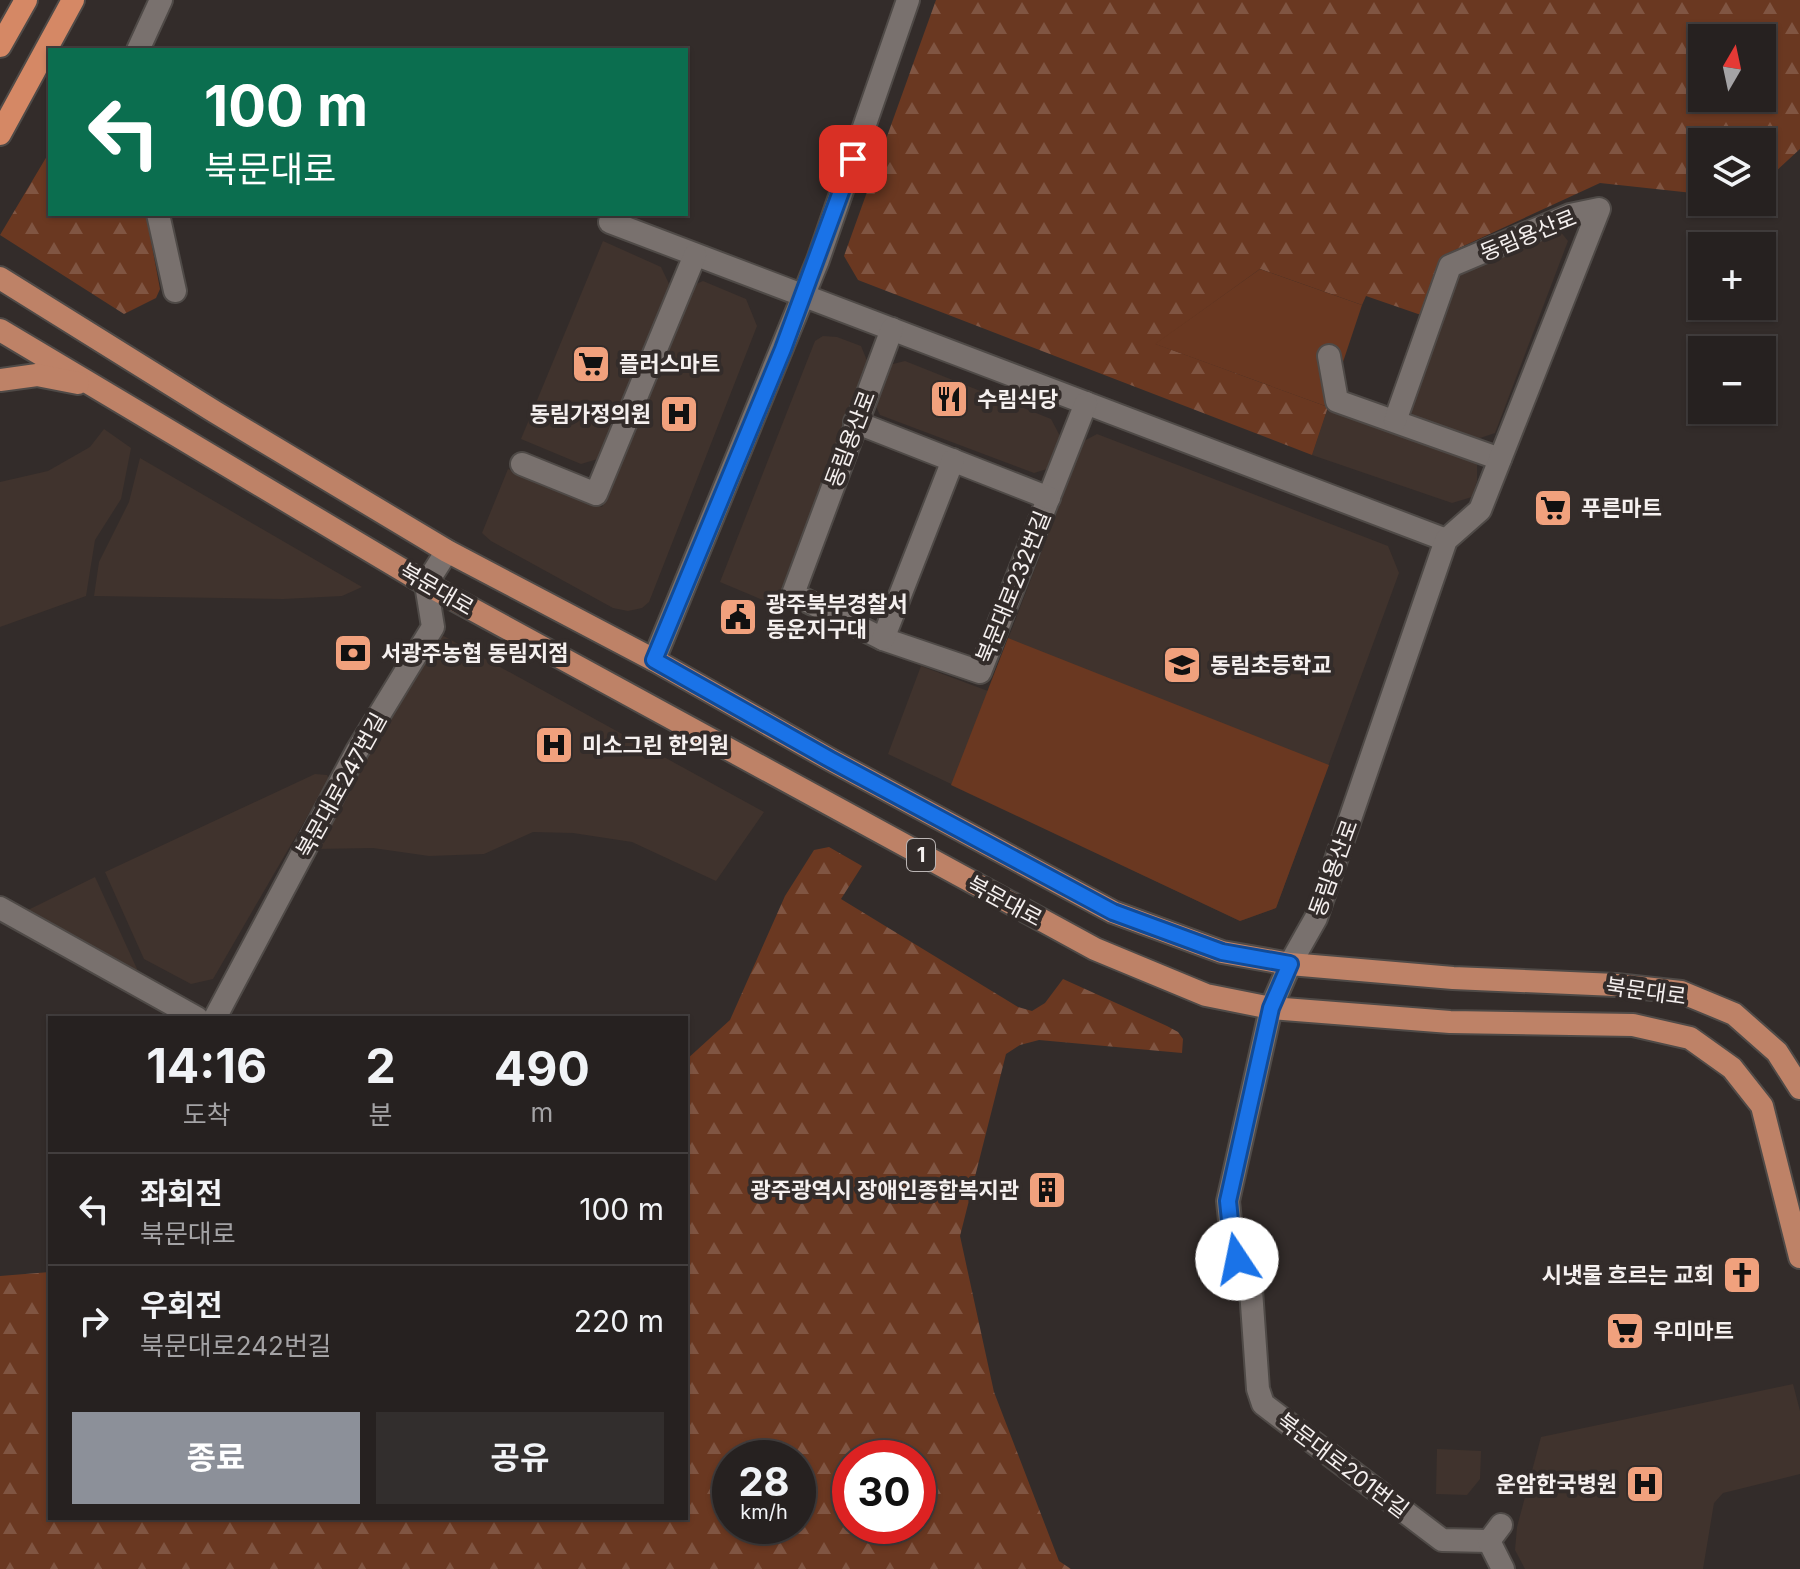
<!DOCTYPE html>
<html lang="ko">
<head>
<meta charset="utf-8">
<style>
	:root { --surface:#262120; --page:#322e2d; --text:#f1f3f6; --muted:#a4a3a5; --line:#423e3e; --accent:#8c9099 }
	body { margin:0; font-family:Inter,"Noto Sans KR",sans-serif; background:var(--page); color:var(--text); height:100vh; display:flex; flex-direction:column; font-size:30px; white-space:nowrap }
	* { box-sizing:border-box; margin:0 }
	p { font-size:26px; color:var(--muted) }
	.icon { flex:none; width:44px; height:44px; fill:none; stroke:currentColor; stroke-width:2; stroke-linecap:round; stroke-linejoin:round }
	.map { position:relative; flex:1; overflow:hidden }
	.side { position:absolute; left:48px; top:1016px; width:640px; height:504px; display:flex; flex-direction:column; background:var(--surface); border-radius:0px; box-shadow:0 2px 6px #0004,0 0 0 2px var(--line) }
	.side>* { flex:none }
	.hud { position:absolute; left:48px; top:48px; width:640px; height:168px; border-radius:0px; box-shadow:0 2px 6px #0004,0 0 0 2px var(--line); background:#0b6e4f; color:#fff; overflow:hidden }
	.needle { width:52px; rotate:9deg }
	.tools { position:absolute; left:1688px; top:24px; display:grid; gap:16px }
	.tools a { display:grid; place-items:center; width:88px; height:88px; border-radius:0px; background:var(--surface); box-shadow:0 2px 6px #0004,0 0 0 2px var(--line); font-size:40px }
	.speed { position:absolute; left:712px; top:1440px; display:flex; gap:16px; font-size:40px; font-weight:700; text-align:center }
	.speed>* { display:grid; place-content:center; width:104px; height:104px; border-radius:50%; background:var(--surface); box-shadow:0 2px 6px #0004,0 0 0 2px var(--line); line-height:1 }
	.speed small { font-size:20px; font-weight:400 }
	.speed .limit { border:12px solid #d22; background:#fff; color:#111 }
	.pin { position:absolute; display:grid; place-items:center; width:68px; height:68px; color:#fff; margin:-34px; border-radius:16px; box-shadow:0 4px 12px #0006 }
	.me { position:absolute; width:88px; margin:-44px; rotate:349deg; stroke-linejoin:round; filter:drop-shadow(0 0 6px #0008) }
	.turn { display:flex; align-items:center; gap:28px; height:168px; padding:0 24px; font-size:36px }
	.turn .icon { width:104px; height:104px; stroke-width:2.5 }
	.turn b { display:block; font-size:56px; line-height:68px }
	.eta { display:flex; justify-content:space-evenly; align-items:center; height:136px; text-align:center }
	.eta b { font-size:48px; font-weight:700; line-height:56px }
	.cta { display:flex; gap:16px; margin-top:auto; padding:16px 24px }
	.cta a { flex:1; height:92px; border-radius:0px; background:var(--accent); color:#fff; font-size:32px; font-weight:700; line-height:92px; text-align:center }
	.cta a+a { background:var(--page); color:var(--text) }
	ul { padding:0; list-style:none }
	li { display:flex; align-items:center; gap:24px; height:112px; padding:0 24px; border-top:2px solid var(--line) }
	li div { flex:1 }
	li b { display:block; font-size:30px }
	li em { font-style:normal }
	.map>svg:first-child { display:block }
</style>
</head>
<body>
<div class="map">
<svg width="1800" height="1569" viewBox="0 0 1800 1569">
	<defs>
		<pattern id="forest-firs" width="22" height="20" patternUnits="userSpaceOnUse" patternTransform="scale(2)"><rect width="22" height="20" fill="#6a3821"/><path d="M5 1l3.5 6h-7zM16 11l3.5 6h-7z" fill="#805542"/></pattern>
	</defs>
	<rect width="100%" height="100%" fill="#332c2a"/>
	<g fill="#40332d">
		<path d="M 1560,231 L 1568,241 L 1495,433 L 1477,439 L 1415,418 L 1410,411 L 1456,274 Z"/>
		<path d="M 603,241 L 661,267 L 670,286 L 601,458 L 581,464 L 521,439 Z"/>
		<path d="M 703,281 L 746,299 L 757,326 L 649,602 L 642,608 L 628,611 L 613,608 L 491,541 L 482,533 L 508,469 L 602,507 L 687,288 Z"/>
		<path d="M 823,336 L 837,337 L 861,346 L 868,363 L 775,605 L 720,582 L 815,341 Z"/>
		<path d="M 905,361 L 1051,419 L 1061,438 L 1050,468 L 1034,473 L 880,415 L 872,398 L 885,366 Z"/>
		<path d="M 1328,407 L 1472,456 L 1477,465 L 1477,481 L 1472,497 L 1452,503 L 1312,455 Z"/>
		<path d="M 104,429 L 131,448 L 121,499 L 95,540 L 86,596 L 0,627 L 0,482 L 48,471 L 90,447 Z"/>
		<path d="M 1097,434 L 1388,546 L 1399,573 L 1276,908 L 1240,921 L 888,754 L 921,666 L 988,691 L 1084,441 Z"/>
		<path d="M 140,458 L 362,587 L 342,596 L 283,599 L 94,596 L 99,562 L 129,502 Z"/>
		<path d="M 440,634 L 764,812 L 716,881 L 632,842 L 573,833 L 533,832 L 484,854 L 429,856 L 373,848 L 314,849 Z"/>
		<path d="M 315,774 L 327,775 L 329,779 L 213,979 L 191,984 L 144,959 L 105,872 Z"/>
		<path d="M 95,877 L 137,969 L 134,973 L 26,911 Z"/>
		<path d="M 1793,1384 L 1800,1411 L 1800,1474 L 1723,1493 L 1714,1503 L 1703,1569 L 1525,1569 L 1515,1550 L 1517,1527 L 1541,1437 Z"/>
		<path d="M 1437,1449 L 1481,1451 L 1480,1479 L 1467,1495 L 1436,1494 Z"/>
	</g>
	<g fill="url(#forest-firs)" fill-rule="evenodd">
		<path d="M 936,0 L 1800,0 L 1800,149 L 1762,184 L 1762,142 L 1702,142 L 1702,194 L 1600,183 L 1444,255 L 1421,315 L 1366,296 L 1362,305 L 1260,269 L 1156,344 L 1328,407 L 1312,455 L 858,280 L 844,256 ZM 1702,38 L 1762,38 L 1762,98 L 1702,98 Z"/>
		<path d="M 50,151 L 50,214 L 146,214 L 160,289 L 156,298 L 124,314 L 0,235 Z"/>
		<path d="M 829,847 L 862,866 L 841,899 L 1018,1007 L 1032,1011 L 1045,1003 L 1063,979 L 1167,1026 L 1178,1032 L 1183,1039 L 1182,1053 L 1039,1040 L 1020,1045 L 1006,1054 L 960,1236 L 994,1392 L 1059,1561 L 1071,1569 L 0,1569 L 0,1276 L 50,1272 L 50,1518 L 686,1518 L 686,1060 L 730,1020 L 785,896 L 814,850 ZM 730,1458 L 798,1458 L 798,1526 L 730,1526 ZM 850,1458 L 918,1458 L 918,1526 L 850,1526 Z"/>
	</g>
	<g fill="#6a3821">
		<path d="M 1260,269 L 1362,305 L 1328,407 L 1155,344 Z"/>
		<path d="M 1008,638 L 1329,765 L 1276,908 L 1240,921 L 951,785 Z"/>
	</g>
	<g fill="none" stroke-linecap="round" stroke-linejoin="round">
		<g stroke="#4f4a47" stroke-width="26">
			<g id="minor">
				<path d="M 138,50 L 161,0"/>
				<path d="M 158,214 L 175,291"/>
				<path d="M 610,222 L 1446,540"/>
				<path d="M 892,329 L 793,594 L 883,639 L 980,672 L 1086,403"/>
				<path d="M 1329,356 L 1337,401 L 1500,459"/>
				<path d="M 1395,421 L 1450,266 L 1570,215 L 1599,209 L 1480,510 L 1446,540 L 1316,918 L 1290,964 L 1271,1008 L 1228,1201 L 1232,1240 L 1243,1278 L 1251,1290 L 1258,1389 L 1263,1404 L 1442,1540 L 1489,1541"/>
				<path d="M 855,422 L 1049,498"/>
				<path d="M 522,464 L 596,494 L 695,255"/>
				<path d="M 883,639 L 953,460"/>
				<path d="M 654,660 L 818,260 L 908,0"/>
				<path d="M 0,908 L 197,1018"/>
				<path d="M 215,1018 L 357,751 L 433,627 L 426,584 L 447,551"/>
				<path d="M 1501,1525 L 1489,1541 L 1503,1569"/>
			</g>
		</g>
		<g stroke="#4f4a47" stroke-width="26">
			<g id="primary">
				<path d="M 0,278 L 215,412 L 447,551 L 654,660 L 831,760 L 1113,912 L 1222,952 L 1290,964 L 1453,978 L 1616,985 L 1681,992 L 1734,1014 L 1777,1052 L 1800,1088"/>
				<path d="M 0,330 L 426,584 L 1095,949 L 1206,995 L 1271,1008 L 1450,1022 L 1633,1025 L 1690,1038 L 1732,1068 L 1762,1106 L 1800,1257"/>
				<path d="M 0,380 L 37,375 L 78,383"/>
			</g>
		</g>
		<g stroke="#4f4a47" stroke-width="26">
			<g id="trunk">
				<path d="M 0,46 L 26,0"/>
				<path d="M 0,134 L 73,0"/>
			</g>
		</g>
		<use href="#minor" stroke="#79716e" stroke-width="22"/>
		<use href="#primary" stroke="#be8267" stroke-width="22"/>
		<use href="#trunk" stroke="#d58865" stroke-width="22"/>
	</g>
	<g fill="none" stroke-linecap="round" stroke-linejoin="round">
		<g stroke="#114b97" stroke-width="20">
			<path id="route" d="M 853,159 L 783,349 L 654,660 L 831,760 L 1113,912 L 1222,952 L 1290,964 L 1271,1008 L 1228,1201 L 1232,1240 L 1237,1259"/>
		</g>
		<use href="#route" stroke="#1a73e8" stroke-width="14"/>
	</g>
	<defs>
		<g id="supermarket-square" transform="scale(2)"><rect x="-9" y="-9" width="18" height="18" rx="4" fill="#f1a17d" stroke="#332c2a"/><path d="M-6-5.5h2.5l.6 2H6L4.5 2H-2.5L-4.4-4H-6ZM-1.5 3.2a1.3 1.3 0 1 0 .1 0ZM3 3.2a1.3 1.3 0 1 0 .1 0Z" fill="#111"/></g>
		<g id="restaurant-square" transform="scale(2)"><rect x="-9" y="-9" width="18" height="18" rx="4" fill="#f1a17d" stroke="#332c2a"/><path d="M-5-6h1v4h1v-4h1v4h1v-4h1v5L-1.5 .5V6h-2V.5L-5-1ZM5-6V6H3V1.5H1.5Q1.5-4 5-6Z" fill="#111"/></g>
		<g id="hospital-square" transform="scale(2)"><rect x="-9" y="-9" width="18" height="18" rx="4" fill="#f1a17d" stroke="#332c2a"/><path d="M-5-5h3v3.5h4V-5h3V5h-3V1.5h-4V5h-3Z" fill="#111"/></g>
		<g id="civic-square" transform="scale(2)"><rect x="-9" y="-9" width="18" height="18" rx="4" fill="#f1a17d" stroke="#332c2a"/><path d="M-.6-6.5H3V-4.5H.6V-3L4-1V1h2V6H-6V1h2V-1L-.6-3ZM-1.2 2.5V6h2.4V2.5Z" fill="#111"/></g>
		<g id="bank-square" transform="scale(2)"><rect x="-9" y="-9" width="18" height="18" rx="4" fill="#f1a17d" stroke="#332c2a"/><path d="M-6-4H6V4H-6ZM0-2.3a2.3 2.3 0 1 0 0 4.6a2.3 2.3 0 1 0 0-4.6Z" fill="#111"/></g>
		<g id="school-square" transform="scale(2)"><rect x="-9" y="-9" width="18" height="18" rx="4" fill="#f1a17d" stroke="#332c2a"/><path d="M0-5L7-2L0 1L-7-2ZM-4 1L0 2.5L4 1V4Q0 6-4 4Z" fill="#111"/></g>
		<g id="building-square" transform="scale(2)"><rect x="-9" y="-9" width="18" height="18" rx="4" fill="#f1a17d" stroke="#332c2a"/><path d="M-4-6H4V6H1V3H-1V6H-4ZM-2.5-4.3h1.7v1.8h-1.7ZM.8-4.3h1.7v1.8H.8ZM-2.5-1h1.7V.8h-1.7ZM.8-1h1.7V.8H.8Z" fill="#111"/></g>
		<g id="church-square" transform="scale(2)"><rect x="-9" y="-9" width="18" height="18" rx="4" fill="#f1a17d" stroke="#332c2a"/><path d="M-1.2-6h2.4v3.5h3.3v2.4h-3.3V6h-2.4V-.1h-3.3v-2.4h3.3Z" fill="#111"/></g>
	</defs>
	<g fill-rule="evenodd">
		<use href="#supermarket-square" x="591" y="364"/>
		<use href="#restaurant-square" x="949" y="399"/>
		<use href="#hospital-square" x="679" y="414"/>
		<use href="#supermarket-square" x="1553" y="508"/>
		<use href="#civic-square" x="738" y="617"/>
		<use href="#bank-square" x="353" y="653"/>
		<use href="#school-square" x="1182" y="665"/>
		<use href="#hospital-square" x="554" y="745"/>
		<use href="#building-square" x="1047" y="1190"/>
		<use href="#church-square" x="1742" y="1275"/>
		<use href="#supermarket-square" x="1625" y="1331"/>
		<use href="#hospital-square" x="1645" y="1484"/>
	</g>
	<g text-anchor="middle" dominant-baseline="central" stroke-width="8" stroke-linejoin="round" paint-order="stroke">
		<rect fill="#332c2a" stroke="#bbb5b4" stroke-width="2" x="907" y="839" width="28" height="32" rx="6"/>
		<g font-size="20" font-weight="bold" fill="#f5f0ef">
			<text x="921" y="855">1</text>
		</g>
		<g font-size="22" fill="#f5f0ef" stroke="#332c2a">
			<text transform="translate(1528 235) rotate(-22)">동림용산로</text>
			<text transform="translate(850 439) rotate(-69)">동림용산로</text>
			<text transform="translate(1013 587) rotate(-68)">북문대로232번길</text>
			<text transform="translate(437 589) rotate(30)">북문대로</text>
			<text transform="translate(341 785) rotate(-61)">북문대로247번길</text>
			<text transform="translate(1333 868) rotate(-70)">동림용산로</text>
			<text transform="translate(1005 901) rotate(28)">북문대로</text>
			<text transform="translate(1646 991) rotate(8)">북문대로</text>
			<text transform="translate(1343 1465) rotate(37)">북문대로201번길</text>
		</g>
		<g font-size="22" font-weight="bold" fill="#f5f0ef" stroke="#332c2a" text-anchor="start">
			<text x="619" y="364">플러스마트</text>
			<text x="977" y="399">수림식당</text>
			<text x="651" y="414" text-anchor="end">동림가정의원</text>
			<text x="1581" y="508">푸른마트</text>
			<text x="766" y="604">광주북부경찰서<tspan x="766" dy="25">동운지구대</tspan></text>
			<text x="381" y="653">서광주농협 동림지점</text>
			<text x="1210" y="665">동림초등학교</text>
			<text x="582" y="745">미소그린 한의원</text>
			<text x="1019" y="1190" text-anchor="end">광주광역시 장애인종합복지관</text>
			<text x="1714" y="1275" text-anchor="end">시냇물 흐르는 교회</text>
			<text x="1653" y="1331">우미마트</text>
			<text x="1617" y="1484" text-anchor="end">운암한국병원</text>
		</g>
	</g>
</svg>
<div class="tools">
<a><svg class="needle" viewBox="-14 -14 28 28"><path d="M0-13l5 13h-10z" fill="#e53935"/><path d="M0 13l5-13h-10z" fill="#a4a3a5"/></svg></a>
<a><svg class="icon" aria-label="layers" viewBox="0 0 24 24"><path d="M12 4l9 5-9 5-9-5zM3 14l9 5 9-5"/></svg></a>
<a>+</a>
<a>−</a>
</div>
<div class="speed"><div>28<small>km/h</small></div><div class="limit">30</div></div>
<div class="pin" style="left:853px;top:159px;background:#d93025"><svg class="icon" aria-label="arrive" viewBox="0 0 24 24"><path d="M6 21V4h12l-3 4 3 4H6"/></svg></div>
<svg class="me" style="left:1237px;top:1259px" viewBox="-20 -20 40 40"><circle r="19" fill="#fff"/><path d="M0-13L10 11 0 6-10 11z" fill="#1a73e8"/></svg>
<div class="hud">
<div class="turn"><svg class="icon" aria-label="left" viewBox="0 0 24 24"><path d="M17 20v-9H6M10 6l-5 5 5 5"/></svg><div><b>100 m</b>북문대로</div></div>
</div>
<section class="side">
<div class="eta">
<div><b>14:16</b><p>도착</p></div>
<div><b>2</b><p>분</p></div>
<div><b>490</b><p>m</p></div>
</div>
<ul>
<li><svg class="icon" aria-label="left" viewBox="0 0 24 24"><path d="M17 20v-9H6M10 6l-5 5 5 5"/></svg><div><b>좌회전</b><p>북문대로</p></div><em>100 m</em></li>
<li><svg class="icon" aria-label="right" viewBox="0 0 24 24"><path d="M7 20v-9h11M14 6l5 5-5 5"/></svg><div><b>우회전</b><p>북문대로242번길</p></div><em>220 m</em></li>
</ul>
<div class="cta"><a>종료</a><a>공유</a></div>
</section>
</div>
</body>
</html>
